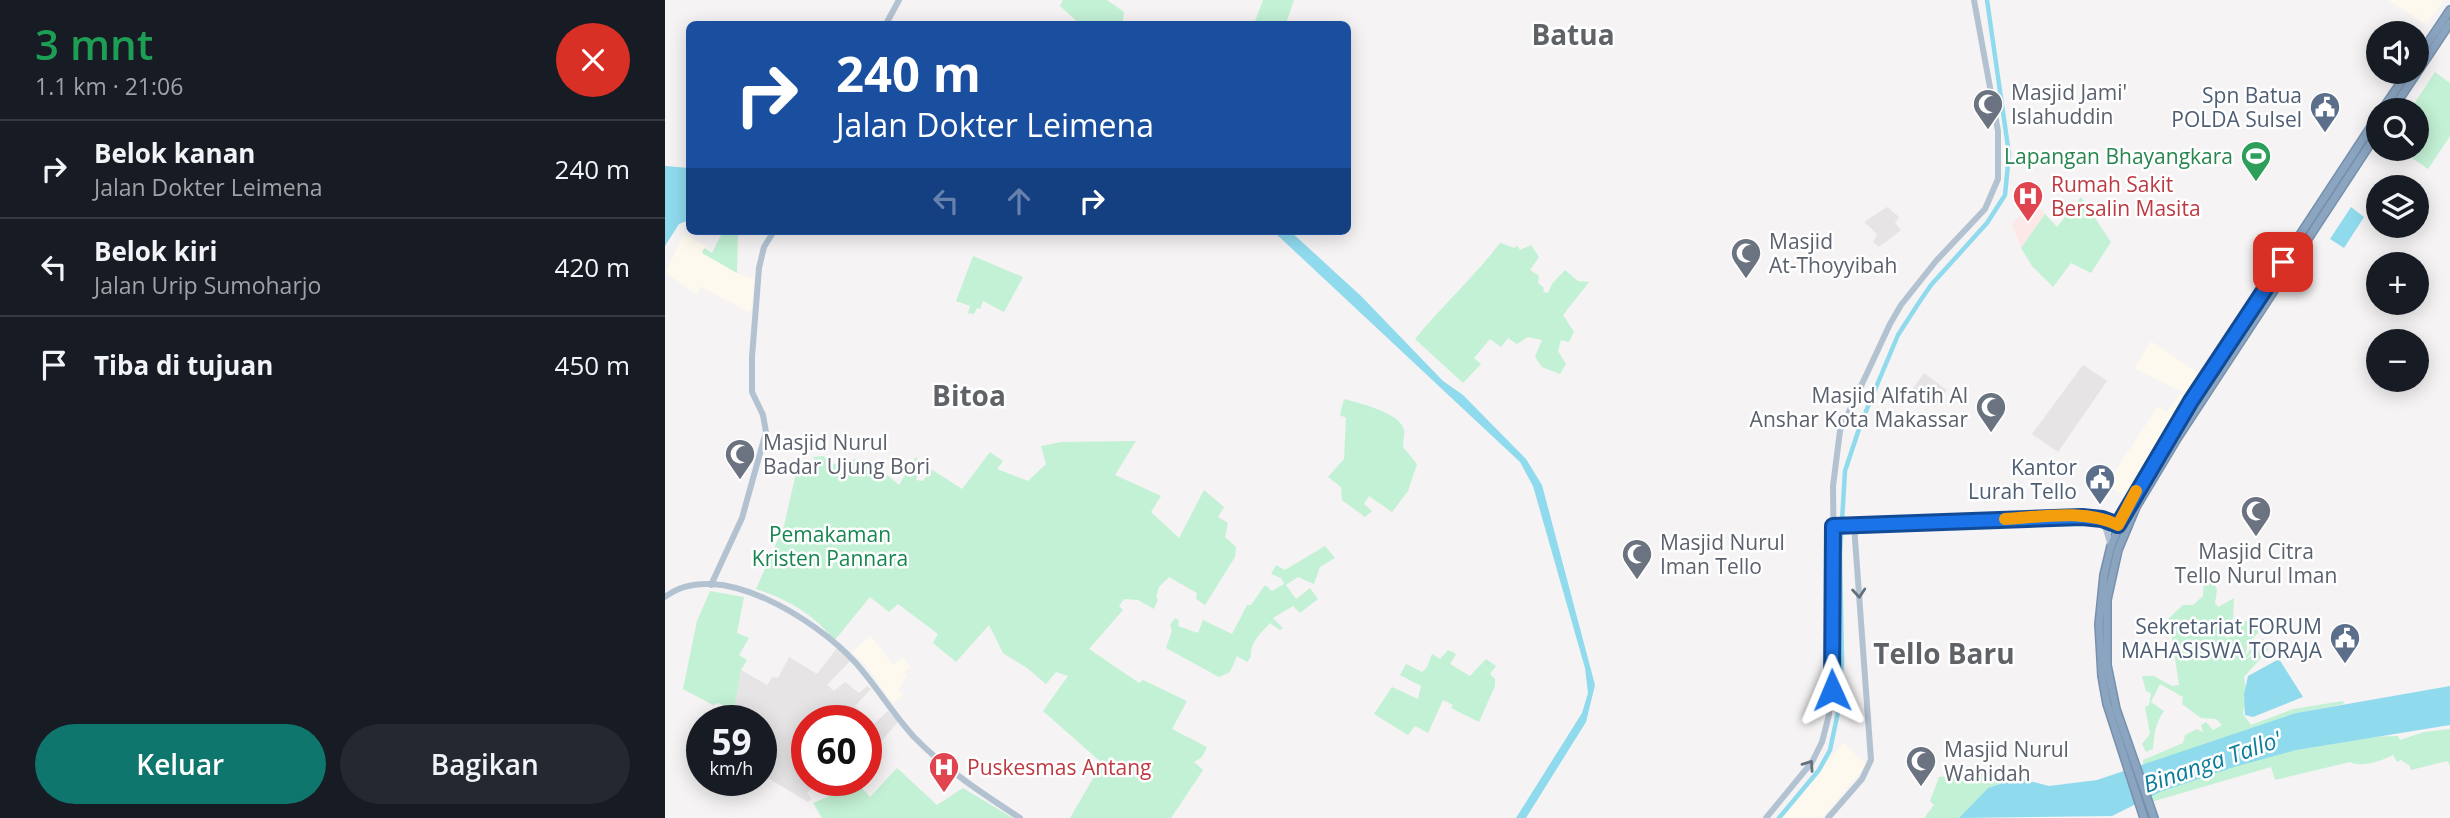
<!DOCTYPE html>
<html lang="id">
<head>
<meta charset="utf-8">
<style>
	:root { --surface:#171b24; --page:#242831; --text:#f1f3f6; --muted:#9ea1a6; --line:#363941; --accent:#0f766e }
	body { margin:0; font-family:"Open Sans",sans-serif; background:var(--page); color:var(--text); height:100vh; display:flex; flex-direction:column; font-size:26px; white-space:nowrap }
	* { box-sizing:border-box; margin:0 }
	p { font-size:23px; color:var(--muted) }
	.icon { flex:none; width:38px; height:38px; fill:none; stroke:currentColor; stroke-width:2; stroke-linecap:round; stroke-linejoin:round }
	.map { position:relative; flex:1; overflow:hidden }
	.sheet { display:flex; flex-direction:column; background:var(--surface); width:665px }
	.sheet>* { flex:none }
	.banner { position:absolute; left:21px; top:21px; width:665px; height:214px; border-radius:10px; box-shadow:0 4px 18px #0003; background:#1a4fa0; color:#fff; overflow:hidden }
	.buttons { position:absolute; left:1701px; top:21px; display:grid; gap:14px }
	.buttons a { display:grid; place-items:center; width:63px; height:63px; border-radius:50%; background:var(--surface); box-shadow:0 4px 18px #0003; font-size:35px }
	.speed { position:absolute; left:21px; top:705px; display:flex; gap:14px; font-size:35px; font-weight:700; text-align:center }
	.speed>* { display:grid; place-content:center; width:91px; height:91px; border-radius:50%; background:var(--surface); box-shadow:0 4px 18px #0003; line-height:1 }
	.speed small { font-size:18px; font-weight:400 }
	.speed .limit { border:10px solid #d22; background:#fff; color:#111 }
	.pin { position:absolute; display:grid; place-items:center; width:60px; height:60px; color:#fff; margin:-30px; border-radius:14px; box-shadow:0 4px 10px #0006 }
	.me { position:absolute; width:77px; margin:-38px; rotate:359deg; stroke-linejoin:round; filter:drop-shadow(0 0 5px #0008) }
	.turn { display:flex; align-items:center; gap:24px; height:147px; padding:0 35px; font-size:32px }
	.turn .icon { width:91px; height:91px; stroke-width:2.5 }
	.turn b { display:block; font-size:49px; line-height:60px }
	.lanes { display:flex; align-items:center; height:66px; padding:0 35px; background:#0003; justify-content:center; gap:35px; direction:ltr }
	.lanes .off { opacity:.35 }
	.round { display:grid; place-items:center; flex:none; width:74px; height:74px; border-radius:37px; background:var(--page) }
	.summary { display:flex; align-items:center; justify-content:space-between; height:119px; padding:0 35px }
	h1 { font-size:42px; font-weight:600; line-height:52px; color:#1e9e55 }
	.action { display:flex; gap:14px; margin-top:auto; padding:14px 35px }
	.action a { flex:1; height:80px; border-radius:42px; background:var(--accent); color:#fff; font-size:28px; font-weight:600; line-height:80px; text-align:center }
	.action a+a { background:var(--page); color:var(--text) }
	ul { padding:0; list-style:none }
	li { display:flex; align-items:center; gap:21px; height:98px; padding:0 35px; border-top:2px solid var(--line) }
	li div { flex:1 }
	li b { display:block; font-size:26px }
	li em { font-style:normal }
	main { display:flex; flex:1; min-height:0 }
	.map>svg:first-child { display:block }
</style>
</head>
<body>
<main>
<section class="sheet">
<div class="summary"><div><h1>3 mnt</h1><p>1.1 km · 21:06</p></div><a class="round" style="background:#d93025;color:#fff"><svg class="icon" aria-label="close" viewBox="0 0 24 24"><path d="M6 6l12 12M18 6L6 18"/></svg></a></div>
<ul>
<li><svg class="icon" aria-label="right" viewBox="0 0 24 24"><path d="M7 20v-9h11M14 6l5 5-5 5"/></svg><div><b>Belok kanan</b><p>Jalan Dokter Leimena</p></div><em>240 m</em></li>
<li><svg class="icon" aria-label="left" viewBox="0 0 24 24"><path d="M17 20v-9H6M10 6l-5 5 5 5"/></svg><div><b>Belok kiri</b><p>Jalan Urip Sumoharjo</p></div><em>420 m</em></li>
<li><svg class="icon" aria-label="arrive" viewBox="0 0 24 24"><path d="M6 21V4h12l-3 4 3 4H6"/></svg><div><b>Tiba di tujuan</b></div><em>450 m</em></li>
</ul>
<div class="action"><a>Keluar</a><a>Bagikan</a></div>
</section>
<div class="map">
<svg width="1785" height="818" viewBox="0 0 1785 818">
	<rect width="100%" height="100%" fill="#f5f3f3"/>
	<g fill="#fdf9ef">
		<path d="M 1723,0 L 1779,0 L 1761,25 Z"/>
		<path d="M 19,234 L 41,246 L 38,253 L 72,273 L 90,280 L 86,313 L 36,287 L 32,295 L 0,272 Z"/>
		<path d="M 1486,341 L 1536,375 L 1459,495 L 1441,485 L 1493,406 L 1501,412 L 1517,392 L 1469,368 Z"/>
		<path d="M 205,635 L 228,664 L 237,657 L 246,667 L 238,673 L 242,676 L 233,690 L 239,695 L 228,704 L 200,664 L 187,653 Z"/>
		<path d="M 1178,742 L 1202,765 L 1157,818 L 1115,818 Z"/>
	</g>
	<g fill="#e6e4e5">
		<path d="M 1222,207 L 1234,217 L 1230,223 L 1236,230 L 1214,247 L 1208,242 L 1212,234 L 1199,222 Z"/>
		<path d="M 1418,365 L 1442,381 L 1393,452 L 1367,434 Z"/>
		<path d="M 1259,373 L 1282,390 L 1270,407 L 1247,390 Z"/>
		<path d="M 172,648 L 186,660 L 162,685 L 169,691 L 180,682 L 194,693 L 202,686 L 206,689 L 190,706 L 209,724 L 223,711 L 233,722 L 201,759 L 201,721 L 142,721 L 142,780 L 154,781 L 142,793 L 147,799 L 143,802 L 96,774 L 96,721 L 75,721 L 79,714 L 69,710 L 76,670 L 102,685 L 107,677 L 113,678 L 124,657 L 152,674 Z"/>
	</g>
	<path fill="#fce8e6" d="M 1369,202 L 1380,214 L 1356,248 L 1347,224 Z"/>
	<g fill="#c3f1d5">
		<path d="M 398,0 L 442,0 L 459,12 L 458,21 L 463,24 L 415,24 L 395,6 Z"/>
		<path d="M 598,0 L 629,0 L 621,23 L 623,24 L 589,24 Z"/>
		<path d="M 1770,72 L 1785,83 L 1785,136 L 1763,169 L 1734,149 L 1752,149 L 1752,110 L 1745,110 Z"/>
		<path d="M 1416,197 L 1446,242 L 1426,273 L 1406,263 L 1388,287 L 1367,266 L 1356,248 L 1380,214 L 1392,227 Z"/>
		<path d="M 63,231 L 76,231 L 73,235 L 72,273 L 37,253 L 39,248 L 47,253 L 56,235 L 61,235 Z"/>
		<path d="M 835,243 L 850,248 L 852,245 L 855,250 L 866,245 L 874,257 L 865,270 L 874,276 L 873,283 L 879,288 L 878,292 L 883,293 L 887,284 L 900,270 L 913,281 L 924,282 L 898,315 L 909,332 L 904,342 L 896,340 L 893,351 L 901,364 L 895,374 L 877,367 L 870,357 L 877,340 L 863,337 L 852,344 L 843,338 L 836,347 L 825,339 L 809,358 L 816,364 L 798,383 L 750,339 C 777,306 809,277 835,243 Z"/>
		<path d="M 308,256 L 358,277 L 339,312 L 318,301 L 315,309 L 312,308 L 309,314 L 303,313 L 305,306 L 291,301 Z"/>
		<path d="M 679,399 C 694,403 736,413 739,430 C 740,435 738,442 738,447 L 752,464 L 743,491 L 727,512 L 704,496 L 699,504 L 707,511 L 700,517 L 677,500 L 676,487 L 663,477 L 679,459 L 681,418 L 675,415 Z"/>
		<path d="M 471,441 L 450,475 L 496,496 L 486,512 L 514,538 L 539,490 L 559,507 L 553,517 L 563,523 L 560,537 L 571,547 L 570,557 L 540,605 L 531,599 L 532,593 L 504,577 L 494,587 L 491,597 L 493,599 L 489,609 L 473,600 L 459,599 L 454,606 L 458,610 L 424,649 L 474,683 L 478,680 L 522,701 L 507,729 L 542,747 L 537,757 L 529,762 L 538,770 L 506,818 L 405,818 L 437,763 L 378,711 L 403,676 L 391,672 L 381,684 L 362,668 L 338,653 L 324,625 L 291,662 L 268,643 L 273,634 L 233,604 L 224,612 L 205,597 L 169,641 C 151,615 122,599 91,589 L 119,526 L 132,469 L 145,471 L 149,457 L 159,456 L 162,462 L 174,465 L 190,459 L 197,462 L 204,459 L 234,485 L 251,457 L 258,466 L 251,480 L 258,481 L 266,469 L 297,489 L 325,452 L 338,461 L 332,469 L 363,481 L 381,464 L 376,446 L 396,442 Z"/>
		<path d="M 660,546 L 670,558 L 655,567 L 649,584 L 633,577 L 621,585 L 631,599 L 645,588 L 653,599 L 635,613 L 628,606 L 608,618 L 618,628 L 615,630 L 605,623 C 596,633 584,643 586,657 L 582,662 L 572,656 L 565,672 L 554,677 L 501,648 L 507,631 L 505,625 L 510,618 L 514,620 L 513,626 L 533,633 L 538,620 L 567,634 L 582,605 L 586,605 L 600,585 L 607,591 L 619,584 L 616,578 L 606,574 L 611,565 L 620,570 Z"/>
		<path d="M 1548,580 L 1552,590 L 1550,603 L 1553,607 L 1569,598 L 1568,618 L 1561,631 L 1561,638 L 1565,637 L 1569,623 L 1587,620 L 1595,631 L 1583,643 L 1580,656 L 1592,641 L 1599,639 L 1580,660 L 1600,646 L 1604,649 L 1579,677 L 1582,696 L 1578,714 L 1586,725 L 1628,709 L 1678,701 L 1679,704 L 1631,713 L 1478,771 L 1478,760 L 1518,743 L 1520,735 L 1532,729 L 1538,732 L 1536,725 L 1541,722 L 1548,730 L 1557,725 L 1551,719 L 1536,718 L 1517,704 L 1518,697 L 1495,684 L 1486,702 L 1499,711 C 1490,724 1489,734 1488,749 L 1481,752 L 1477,744 L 1485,734 L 1480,707 L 1484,705 L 1486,693 L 1481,691 L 1477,676 L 1489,676 L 1507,686 L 1514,685 L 1504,618 L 1518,605 L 1528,605 L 1538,596 L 1539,582 Z"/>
		<path d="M 45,591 L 79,597 L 72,633 L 84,638 L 74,655 L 82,660 L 76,670 L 69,710 L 53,703 L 48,705 L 18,689 L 32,621 Z"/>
		<path d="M 783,650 L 791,654 L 785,664 L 805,676 L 821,659 L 831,666 L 825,674 L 830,679 L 830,686 L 814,722 L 786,708 L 788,705 L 778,700 L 763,733 L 750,726 L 743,735 L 709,714 L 727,687 L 753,699 L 756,686 L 735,675 L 741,664 L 757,672 L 762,667 L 767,654 L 775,659 Z"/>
		<path d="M 1785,729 L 1785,765 L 1782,761 L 1746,770 L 1745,766 L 1736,760 L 1732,762 L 1728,755 C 1716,761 1696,768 1685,762 L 1610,780 L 1606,767 L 1486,802 L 1484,793 L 1495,786 L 1662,738 L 1733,736 L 1735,740 L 1759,732 Z"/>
		<path d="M 232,768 L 272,805 L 298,788 L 348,818 L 157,818 L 148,803 L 193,784 L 205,797 Z"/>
		<path d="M 1327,772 L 1341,782 L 1323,788 L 1294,818 L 1259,818 L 1269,805 L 1265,801 L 1274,777 Z"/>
	</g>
	<g fill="#90daee">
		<path d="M 0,166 L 24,168 L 24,220 L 14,224 L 0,246 Z"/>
		<path d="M 1686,207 L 1699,217 L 1679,248 L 1665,239 Z"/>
		<path d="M 608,231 L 625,231 L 696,296 L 778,381 L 798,395 L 861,459 L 877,485 L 930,685 L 921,722 L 861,818 L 851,818 L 917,713 L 923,693 L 920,668 L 868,486 L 855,462 Z"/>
		<path d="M 1614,659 L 1638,697 L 1588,717 L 1580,715 L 1579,694 L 1583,676 Z"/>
		<path d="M 1785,686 L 1785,725 L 1631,750 L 1569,767 L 1495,792 L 1447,816 L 1294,818 L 1323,788 L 1353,778 L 1384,786 L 1432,780 L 1631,713 Z"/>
	</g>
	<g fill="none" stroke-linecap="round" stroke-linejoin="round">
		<path stroke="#90daee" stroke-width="4.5" d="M 1114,818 L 1154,770 L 1165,750 L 1173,712 L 1177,660 L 1175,554 L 1180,471 L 1196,423 L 1233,335 L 1253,304 L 1266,285 L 1322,223 L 1340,195 L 1344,154 L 1322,0"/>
		<g stroke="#7690ad" stroke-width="10">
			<g id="highway">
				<path d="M 1752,59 L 1785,10"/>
				<path d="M 1717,110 L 1743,72"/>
				<path d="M 1727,110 L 1785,23"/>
				<path d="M 1479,818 L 1442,704 L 1437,676 L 1434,624 L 1439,575 L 1446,546 L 1464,502 L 1526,401 L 1713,116"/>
				<path d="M 1489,818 L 1451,709 L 1442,665 L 1442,600 L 1453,550 L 1471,507 L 1513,437 L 1713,132"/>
			</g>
		</g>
		<g stroke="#b3c2d1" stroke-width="6">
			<path d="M 221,24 L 234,0"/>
			<path d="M 1431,521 L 1440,526 L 1446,546"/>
			<path d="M 1168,526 L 1420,517 L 1437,519 L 1453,525"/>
			<path d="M 46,585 L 77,518 L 101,432 L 98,415 L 87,392 L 87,357 L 94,268 L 99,247 L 109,231"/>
			<path d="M 0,597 C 53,556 152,621 189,661 C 211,685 227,713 249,737 C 280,769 318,794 355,818"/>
			<path d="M 1101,818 L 1147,762 L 1157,742 L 1164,715 L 1169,575 L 1168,486 L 1175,431 L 1225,324 L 1236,305 L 1271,261 L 1320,209 L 1333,179 L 1333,131 L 1309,0"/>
			<path d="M 1163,818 L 1197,779 L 1206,760 L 1189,525"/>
		</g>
		<use href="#highway" stroke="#8ba5c1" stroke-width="7"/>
	</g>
	<defs><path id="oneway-chevron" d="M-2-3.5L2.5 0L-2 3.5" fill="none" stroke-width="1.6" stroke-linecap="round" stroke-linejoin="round" transform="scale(1.75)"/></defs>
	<g stroke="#64717d">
		<use href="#oneway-chevron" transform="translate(1194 593) rotate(85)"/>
		<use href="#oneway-chevron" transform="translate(1144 765) rotate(-55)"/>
	</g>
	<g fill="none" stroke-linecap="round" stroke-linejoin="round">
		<g stroke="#114b97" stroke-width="18">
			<path id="route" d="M 1167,690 L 1168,526 L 1417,517 L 1437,519 L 1453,525 L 1526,401 L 1618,262"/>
		</g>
		<use href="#route" stroke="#1a73e8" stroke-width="12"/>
		<path stroke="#f59e0b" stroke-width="12" d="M 1340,519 C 1375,517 1421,509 1453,525 L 1471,491"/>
	</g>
	<defs>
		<g id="mosque-pin" transform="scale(1.575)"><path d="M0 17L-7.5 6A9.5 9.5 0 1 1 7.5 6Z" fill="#6b7280" stroke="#fff"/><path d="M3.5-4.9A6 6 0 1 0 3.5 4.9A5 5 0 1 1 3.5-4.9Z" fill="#fff"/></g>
		<g id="civic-pin" transform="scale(1.575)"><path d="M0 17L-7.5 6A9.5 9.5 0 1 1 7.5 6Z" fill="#5c6f8a" stroke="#fff"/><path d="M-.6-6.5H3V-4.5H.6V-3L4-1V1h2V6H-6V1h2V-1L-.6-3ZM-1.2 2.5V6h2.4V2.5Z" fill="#fff"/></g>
		<g id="stadium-pin" transform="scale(1.575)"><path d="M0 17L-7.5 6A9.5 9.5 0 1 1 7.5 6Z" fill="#2e9e5b" stroke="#fff"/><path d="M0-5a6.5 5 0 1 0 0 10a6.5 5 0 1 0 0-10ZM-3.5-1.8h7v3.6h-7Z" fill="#fff"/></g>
		<g id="hospital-pin" transform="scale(1.575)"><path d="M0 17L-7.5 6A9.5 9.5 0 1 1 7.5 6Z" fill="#e0444e" stroke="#fff"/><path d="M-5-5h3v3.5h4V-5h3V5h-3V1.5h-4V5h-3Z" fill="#fff"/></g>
	</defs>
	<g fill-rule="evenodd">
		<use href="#mosque-pin" x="1323" y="104"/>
		<use href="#civic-pin" x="1660" y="107"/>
		<use href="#stadium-pin" x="1591" y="156"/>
		<use href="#hospital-pin" x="1363" y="196"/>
		<use href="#mosque-pin" x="1081" y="253"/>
		<use href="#mosque-pin" x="1326" y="407"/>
		<use href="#mosque-pin" x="75" y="454"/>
		<use href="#civic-pin" x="1435" y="479"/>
		<use href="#mosque-pin" x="1591" y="511"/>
		<use href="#mosque-pin" x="972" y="554"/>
		<use href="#civic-pin" x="1680" y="638"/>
		<use href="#mosque-pin" x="1256" y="761"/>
		<use href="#hospital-pin" x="279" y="767"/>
	</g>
	<g text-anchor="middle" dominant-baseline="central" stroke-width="5" stroke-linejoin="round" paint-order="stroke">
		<g font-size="21" fill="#5b616d" stroke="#fff" text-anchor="start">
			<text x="1346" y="92">Masjid Jami'<tspan x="1346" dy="24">Islahuddin</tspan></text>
			<text x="1104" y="241">Masjid<tspan x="1104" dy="24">At-Thoyyibah</tspan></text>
			<text x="1303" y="395" text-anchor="end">Masjid Alfatih Al<tspan x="1303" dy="24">Anshar Kota Makassar</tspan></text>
			<text x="98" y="442">Masjid Nurul<tspan x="98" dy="24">Badar Ujung Bori</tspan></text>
			<text x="995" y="542">Masjid Nurul<tspan x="995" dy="24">Iman Tello</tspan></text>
			<text x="1591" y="551" text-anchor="middle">Masjid Citra<tspan x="1591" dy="24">Tello Nurul Iman</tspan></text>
			<text x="1279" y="749">Masjid Nurul<tspan x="1279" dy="24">Wahidah</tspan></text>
		</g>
		<g font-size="21" fill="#4e5e75" stroke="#fff" text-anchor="end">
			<text x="1637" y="95">Spn Batua<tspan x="1637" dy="24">POLDA Sulsel</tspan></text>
			<text x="1412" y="467">Kantor<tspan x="1412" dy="24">Lurah Tello</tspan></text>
			<text x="1657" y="626">Sekretariat FORUM<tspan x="1657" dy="24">MAHASISWA TORAJA</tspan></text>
		</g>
		<g font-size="21" fill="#27864d" stroke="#fff" text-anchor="end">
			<text x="1568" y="156">Lapangan Bhayangkara</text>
		</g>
		<g font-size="21" fill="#be3a42" stroke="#fff" text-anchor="start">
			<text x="1386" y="184">Rumah Sakit<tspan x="1386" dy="24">Bersalin Masita</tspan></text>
			<text x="302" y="767">Puskesmas Antang</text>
		</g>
		<g font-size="21" fill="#17864f" stroke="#fff">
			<text x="165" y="534">Pemakaman<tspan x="165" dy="24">Kristen Pannara</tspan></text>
		</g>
		<g font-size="23" font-style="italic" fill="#0c7c9b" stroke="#fff">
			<text transform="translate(1547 761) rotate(-19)">Binanga Tallo'</text>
		</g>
		<g font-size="28" font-weight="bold" fill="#5f6368" stroke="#fff">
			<text x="908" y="34">Batua</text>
			<text x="304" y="395">Bitoa</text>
			<text x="1279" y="653">Tello Baru</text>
		</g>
	</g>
</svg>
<div class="buttons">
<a><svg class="icon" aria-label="sound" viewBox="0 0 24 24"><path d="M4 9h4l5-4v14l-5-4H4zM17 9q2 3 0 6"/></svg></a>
<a><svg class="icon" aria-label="search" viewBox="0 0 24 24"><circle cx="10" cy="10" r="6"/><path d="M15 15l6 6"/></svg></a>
<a><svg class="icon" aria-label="layers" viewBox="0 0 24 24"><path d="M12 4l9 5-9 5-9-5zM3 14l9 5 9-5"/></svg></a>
<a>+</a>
<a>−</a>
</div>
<div class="speed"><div>59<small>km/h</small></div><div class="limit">60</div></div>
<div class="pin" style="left:1618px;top:262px;background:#d93025"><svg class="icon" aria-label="arrive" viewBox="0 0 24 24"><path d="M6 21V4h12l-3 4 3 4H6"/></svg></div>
<svg class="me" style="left:1167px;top:690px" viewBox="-20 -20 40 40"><path d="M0-17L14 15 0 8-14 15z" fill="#1a73e8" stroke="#fff" stroke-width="4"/></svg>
<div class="banner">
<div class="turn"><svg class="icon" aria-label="right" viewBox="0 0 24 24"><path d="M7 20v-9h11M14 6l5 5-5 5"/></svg><div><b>240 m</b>Jalan Dokter Leimena</div></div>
<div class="lanes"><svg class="icon off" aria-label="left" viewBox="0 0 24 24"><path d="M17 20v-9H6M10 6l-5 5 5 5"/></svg><svg class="icon off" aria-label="ahead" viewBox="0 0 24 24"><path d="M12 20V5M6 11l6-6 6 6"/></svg><svg class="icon" aria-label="right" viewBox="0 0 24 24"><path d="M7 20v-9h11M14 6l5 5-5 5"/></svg></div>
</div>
</div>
</main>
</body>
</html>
